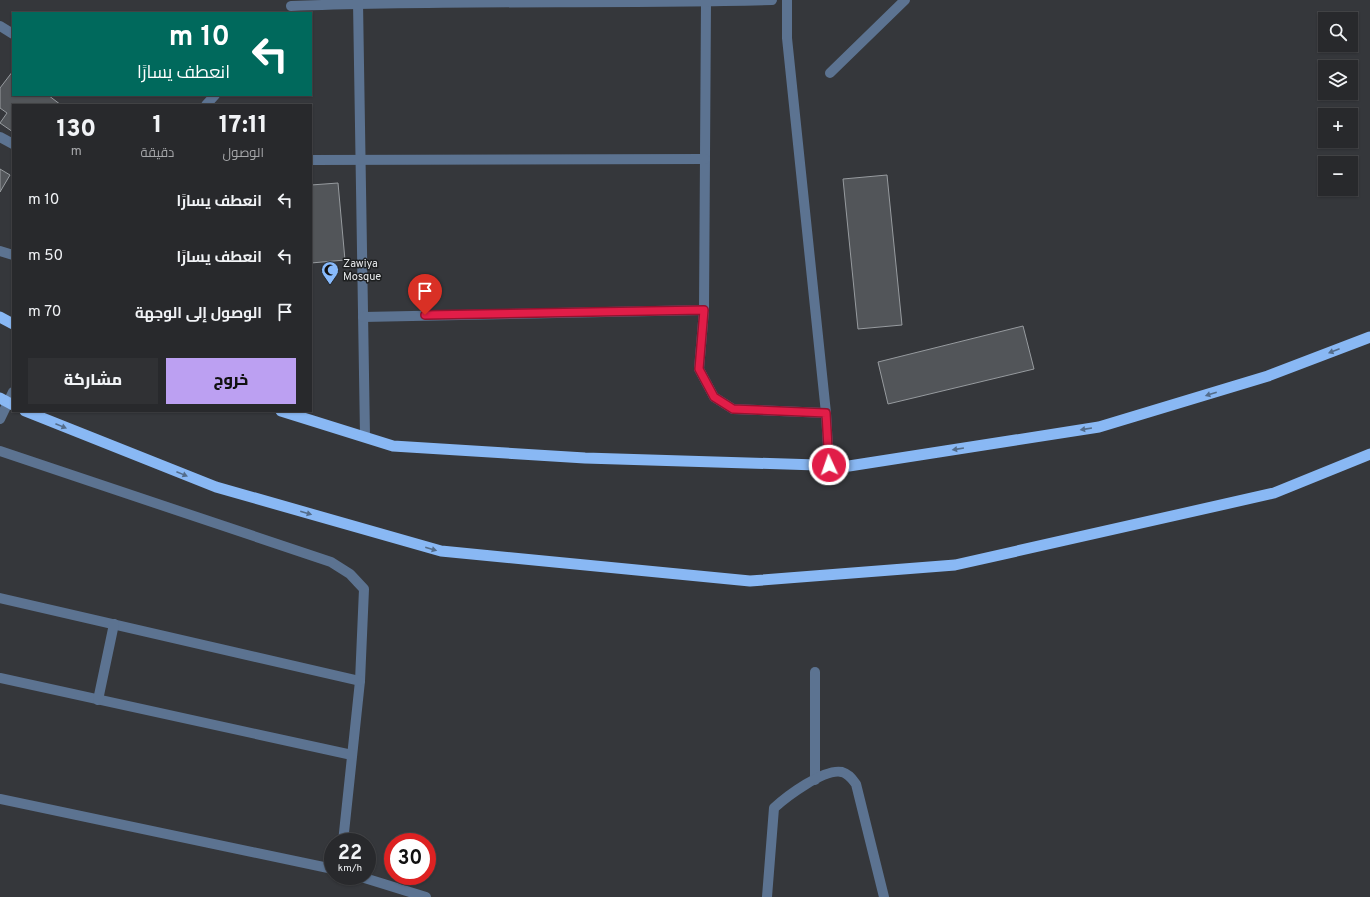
<!DOCTYPE html>
<html lang="ar">
<head>
<meta charset="utf-8">
<style>
	:root { --surface:#28292c; --page:#303134; --text:#f1f3f6; --muted:#a5a6a9; --line:#444548; --accent:#bca0f2 }
	body { margin:0; font-family:Overpass,Cairo,sans-serif; background:var(--page); color:var(--text); direction:rtl; height:100vh; display:flex; flex-direction:column; font-size:15px; white-space:nowrap }
	* { box-sizing:border-box; margin:0 }
	p { font-size:13px; color:var(--muted) }
	.icon { flex:none; width:22px; height:22px; fill:none; stroke:currentColor; stroke-width:2; stroke-linecap:round; stroke-linejoin:round }
	.map { position:relative; flex:1; overflow:hidden; direction:ltr }
	.details { position:absolute; left:12px; top:104px; width:300px; height:308px; display:flex; flex-direction:column; background:var(--surface); border-radius:0px; box-shadow:0 1px 3px #0004,0 0 0 1px var(--line); direction:rtl }
	.details>* { flex:none }
	.hud { position:absolute; left:12px; top:12px; width:300px; height:84px; border-radius:0px; box-shadow:0 1px 3px #0004,0 0 0 1px var(--line); direction:rtl; background:#00695c; color:#fff; overflow:hidden }
	.controls { position:absolute; left:1318px; top:12px; display:grid; gap:8px }
	.controls a { display:grid; place-items:center; width:40px; height:40px; border-radius:0px; background:var(--surface); box-shadow:0 1px 3px #0004,0 0 0 1px var(--line); font-size:20px }
	.speed { position:absolute; left:324px; top:833px; display:flex; gap:8px; font-size:20px; font-weight:700; text-align:center }
	.speed>* { display:grid; place-content:center; width:52px; height:52px; border-radius:50%; background:var(--surface); box-shadow:0 1px 3px #0004,0 0 0 1px var(--line); line-height:1 }
	.speed small { font-size:10px; font-weight:400 }
	.speed .limit { border:6px solid #d22; background:#fff; color:#111 }
	.pin { position:absolute; display:grid; place-items:center; width:34px; height:34px; color:#fff; margin:-41px -17px; border-radius:50% 50% 50% 0; rotate:-45deg; box-shadow:0 0 4px #0007 }
	.pin .icon { rotate:45deg }
	.me { position:absolute; width:44px; margin:-22px; rotate:357deg; stroke-linejoin:round; filter:drop-shadow(0 0 3px #0008) }
	.turn { display:flex; align-items:center; gap:14px; height:84px; padding:0 16px; font-size:18px }
	.turn .icon { width:52px; height:52px; stroke-width:2.5 }
	.turn b { display:block; font-size:28px; line-height:34px }
	.eta { display:flex; justify-content:space-evenly; align-items:center; height:68px; text-align:center }
	.eta b { font-size:24px; font-weight:800; line-height:28px }
	.action { display:flex; gap:8px; margin-top:auto; padding:8px 16px }
	.action a { flex:1; height:46px; border-radius:0px; background:var(--accent); color:#111; font-size:16px; font-weight:800; line-height:46px; text-align:center }
	.action a+a { background:var(--page); color:var(--text) }
	ul { padding:0; list-style:none }
	li { display:flex; align-items:center; gap:12px; height:56px; padding:0 16px }
	li div { flex:1 }
	li b { display:block; font-size:15px }
	li em { font-style:normal }
	.map>svg:first-child { display:block }
</style>
</head>
<body>
<div class="map">
<svg width="1370" height="897" viewBox="0 0 1370 897">
	<rect width="100%" height="100%" fill="#35373b"/>
	<g fill="#525559" stroke="#979b9f">
		<path d="M 13,71 L 13,95 L 48,95 L 61,105 L 13,105 L 13,132 L 0,123 L 7,113 L 0,108 L 0,88 Z"/>
		<path d="M 0,169 L 10,175 L 0,192 Z"/>
		<path d="M 887,175 L 902,325 L 858,329 L 843,179 Z"/>
		<path d="M 338,183 L 345,260 L 311,263 L 311,185 Z"/>
		<path d="M 1023,326 L 1034,369 L 888,404 L 878,362 Z"/>
	</g>
	<g fill="none" stroke-linecap="round" stroke-linejoin="round">
		<path stroke="#5c7391" stroke-width="10" d="M 830,73 L 905,0"/>
		<g stroke="#5c7391" stroke-width="10">
			<path d="M 787,0 L 787,38 L 826,413 L 829,465"/>
			<path d="M 358,2 L 365,436"/>
			<path d="M 706,2 L 704,310 L 699,369 L 714,397 L 733,409 L 826,413"/>
			<path d="M 291,6 C 451,0 612,4 772,0"/>
			<path d="M 0,26 L 13,34"/>
			<path d="M 206,105 L 215,95"/>
			<path d="M 0,137 L 13,144"/>
			<path d="M 311,160 L 705,159"/>
			<path d="M 0,251 L 13,255"/>
			<path d="M 363,317 L 704,310"/>
			<path d="M 0,419 L 13,392"/>
			<path d="M 0,451 L 331,562 L 350,574 L 364,589 L 360,681 L 343,842"/>
			<path d="M 0,598 L 360,681"/>
			<path d="M 815,672 L 815,780"/>
			<path d="M 0,678 L 352,755"/>
			<path d="M 98,700 L 114,624"/>
			<path d="M 0,799 L 333,869"/>
			<path d="M 358,876 L 426,897"/>
			<path d="M 767,897 L 774,808 C 786,797 824,768 842,772 C 849,774 852,779 856,784 L 884,897"/>
		</g>
		<g stroke="#89b8f4" stroke-width="11">
			<path d="M 0,317 L 13,324"/>
			<path d="M 0,398 L 13,405"/>
			<path d="M 25,411 L 216,487 L 441,551 L 750,581 L 955,565 L 1274,493 L 1370,454"/>
			<path d="M 281,411 L 393,446 L 585,458 L 849,466 L 1099,427 L 1268,376 L 1370,337"/>
		</g>
	</g>
	<defs><path id="oneway-solid" d="M-6-.8H1V-3.2L6.5 0L1 3.2V.8H-6Z"/></defs>
	<g fill="#536c8a">
		<use href="#oneway-solid" transform="translate(1334 351) rotate(159)"/>
		<use href="#oneway-solid" transform="translate(1211 394) rotate(163)"/>
		<use href="#oneway-solid" transform="translate(61 426) rotate(22)"/>
		<use href="#oneway-solid" transform="translate(1086 429) rotate(171)"/>
		<use href="#oneway-solid" transform="translate(958 449) rotate(171)"/>
		<use href="#oneway-solid" transform="translate(182 474) rotate(22)"/>
		<use href="#oneway-solid" transform="translate(306 513) rotate(16)"/>
		<use href="#oneway-solid" transform="translate(431 549) rotate(16)"/>
	</g>
	<g fill="none" stroke-linecap="round" stroke-linejoin="round">
		<g stroke="#92132f" stroke-width="10">
			<path id="route" d="M 425,315 L 704,310 L 699,369 L 714,397 L 733,409 L 826,413 L 829,465"/>
		</g>
		<use href="#route" stroke="#e11d48" stroke-width="7"/>
	</g>
	<defs>
		<g id="mosque-pin" transform="scale(0.9)"><path d="M0 17L-7.5 6A9.5 9.5 0 1 1 7.5 6Z" fill="#88bafc" stroke="#1d1f20"/><path d="M3.5-4.9A6 6 0 1 0 3.5 4.9A5 5 0 1 1 3.5-4.9Z" fill="#111"/></g>
	</defs>
	<g fill-rule="evenodd">
		<use href="#mosque-pin" x="330" y="270"/>
	</g>
	<g text-anchor="middle" dominant-baseline="central" stroke-width="3" stroke-linejoin="round" paint-order="stroke">
		<g font-size="11" fill="#e8eaec" stroke="#1d1f20" text-anchor="start">
			<text x="343" y="264">Zawiya<tspan x="343" dy="13">Mosque</tspan></text>
		</g>
	</g>
</svg>
<div class="controls">
<a><svg class="icon" aria-label="search" viewBox="0 0 24 24"><circle cx="10" cy="10" r="6"/><path d="M15 15l6 6"/></svg></a>
<a><svg class="icon" aria-label="layers" viewBox="0 0 24 24"><path d="M12 4l9 5-9 5-9-5zM3 14l9 5 9-5"/></svg></a>
<a>+</a>
<a>−</a>
</div>
<div class="speed"><div>22<small>km/h</small></div><div class="limit">30</div></div>
<div class="pin" style="left:425px;top:315px;background:#d93025"><svg class="icon" aria-label="arrive" viewBox="0 0 24 24"><path d="M6 21V4h12l-3 4 3 4H6"/></svg></div>
<svg class="me" style="left:829px;top:465px" viewBox="-20 -20 40 40"><circle r="17" fill="#e11d48" stroke="#fff" stroke-width="3"/><path d="M0-11L8 9 0 5-8 9z" fill="#fff"/></svg>
<div class="hud">
<div class="turn"><svg class="icon" aria-label="left" viewBox="0 0 24 24"><path d="M17 20v-9H6M10 6l-5 5 5 5"/></svg><div><b>10 m</b>انعطف يسارًا</div></div>
</div>
<section class="details">
<div class="eta">
<div><b>17:11</b><p>الوصول</p></div>
<div><b>1</b><p>دقيقة</p></div>
<div><b>130</b><p>m</p></div>
</div>
<ul>
<li><svg class="icon" aria-label="left" viewBox="0 0 24 24"><path d="M17 20v-9H6M10 6l-5 5 5 5"/></svg><div><b>انعطف يسارًا</b></div><em>10 m</em></li>
<li><svg class="icon" aria-label="left" viewBox="0 0 24 24"><path d="M17 20v-9H6M10 6l-5 5 5 5"/></svg><div><b>انعطف يسارًا</b></div><em>50 m</em></li>
<li><svg class="icon" aria-label="arrive" viewBox="0 0 24 24"><path d="M6 21V4h12l-3 4 3 4H6"/></svg><div><b>الوصول إلى الوجهة</b></div><em>70 m</em></li>
</ul>
<div class="action"><a>خروج</a><a>مشاركة</a></div>
</section>
</div>
</body>
</html>
